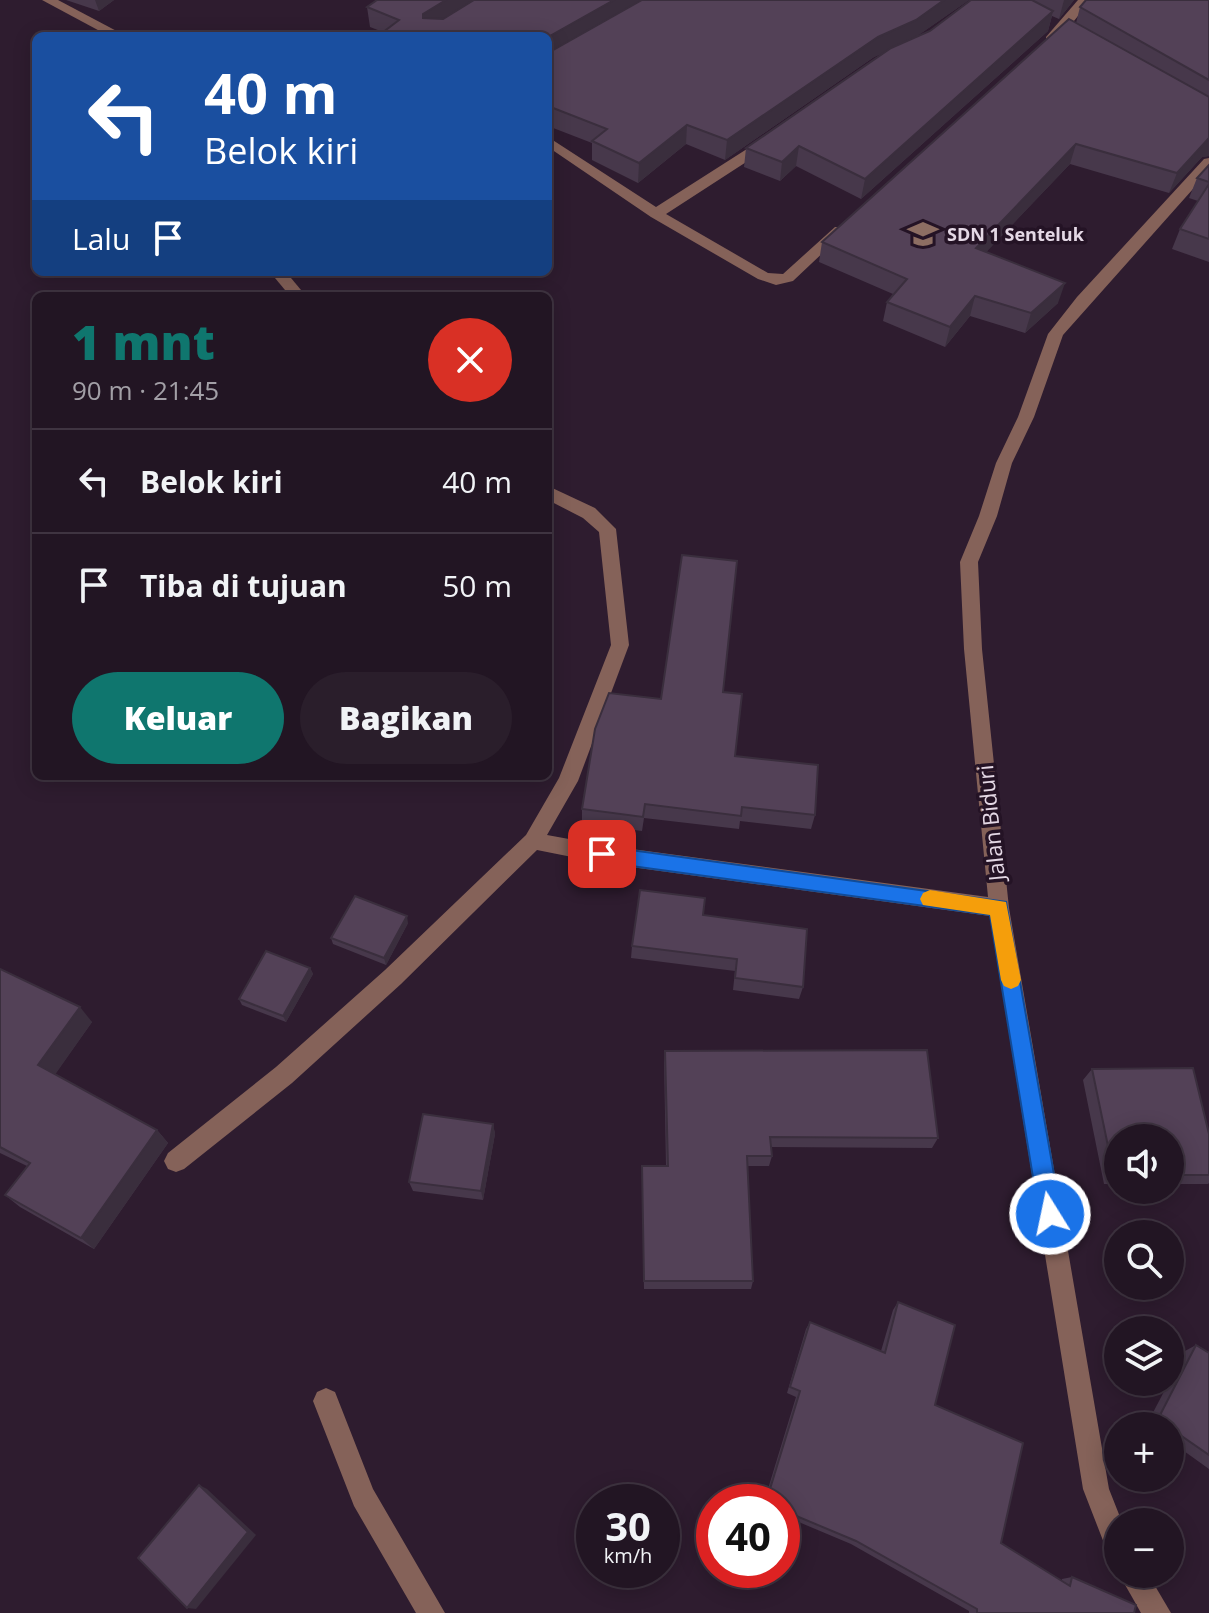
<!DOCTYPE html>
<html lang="id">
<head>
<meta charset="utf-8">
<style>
	:root { --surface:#221523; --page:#2a1e2b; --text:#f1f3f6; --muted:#a29fa6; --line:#3f3441; --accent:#0f766e }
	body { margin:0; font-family:"Open Sans",sans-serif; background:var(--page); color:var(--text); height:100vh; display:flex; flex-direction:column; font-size:30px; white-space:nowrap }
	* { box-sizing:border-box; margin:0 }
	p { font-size:26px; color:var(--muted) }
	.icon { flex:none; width:44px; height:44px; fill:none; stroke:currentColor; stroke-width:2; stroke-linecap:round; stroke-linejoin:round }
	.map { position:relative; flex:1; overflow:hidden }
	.sheet { position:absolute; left:32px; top:292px; width:520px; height:488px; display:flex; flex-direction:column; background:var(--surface); border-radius:12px; box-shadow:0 4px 20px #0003,0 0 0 2px var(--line) }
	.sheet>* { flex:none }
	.guide { position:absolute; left:32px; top:32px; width:520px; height:244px; border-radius:12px; box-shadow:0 4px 20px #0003,0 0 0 2px var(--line); background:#1a4fa0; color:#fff; overflow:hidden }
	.tools { position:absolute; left:1104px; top:1124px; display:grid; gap:16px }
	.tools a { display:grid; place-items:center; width:80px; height:80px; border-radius:50%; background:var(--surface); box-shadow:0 4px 20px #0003,0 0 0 2px var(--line); font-size:40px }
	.speed { position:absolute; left:576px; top:1484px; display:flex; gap:16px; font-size:40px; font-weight:700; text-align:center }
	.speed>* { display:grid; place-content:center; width:104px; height:104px; border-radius:50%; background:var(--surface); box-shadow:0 4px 20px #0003,0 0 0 2px var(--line); line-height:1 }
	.speed small { font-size:20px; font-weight:400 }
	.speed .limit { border:12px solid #d22; background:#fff; color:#111 }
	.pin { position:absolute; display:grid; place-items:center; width:68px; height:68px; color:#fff; margin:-34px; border-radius:16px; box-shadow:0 4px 12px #0006 }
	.me { position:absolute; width:88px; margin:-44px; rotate:350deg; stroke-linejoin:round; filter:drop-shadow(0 0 6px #0008) }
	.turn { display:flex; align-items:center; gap:28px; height:168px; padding:0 40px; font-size:36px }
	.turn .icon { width:104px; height:104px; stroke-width:2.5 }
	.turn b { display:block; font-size:56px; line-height:68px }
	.then { display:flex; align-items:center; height:76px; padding:0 40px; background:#0003; gap:16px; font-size:30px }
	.round { display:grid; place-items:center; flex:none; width:84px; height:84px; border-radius:42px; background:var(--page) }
	.headline { display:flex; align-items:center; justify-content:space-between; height:136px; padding:0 40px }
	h1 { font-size:48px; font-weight:800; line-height:60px; color:var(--accent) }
	.action { display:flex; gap:16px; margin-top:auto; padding:16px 40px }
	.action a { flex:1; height:92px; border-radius:48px; background:var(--accent); color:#fff; font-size:32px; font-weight:800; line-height:92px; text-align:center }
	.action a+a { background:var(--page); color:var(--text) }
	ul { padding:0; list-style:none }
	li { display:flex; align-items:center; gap:24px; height:104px; padding:0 40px; border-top:2px solid var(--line) }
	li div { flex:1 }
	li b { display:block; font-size:30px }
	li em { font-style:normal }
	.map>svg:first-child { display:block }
</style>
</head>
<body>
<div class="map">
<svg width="1209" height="1613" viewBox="0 0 1209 1613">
	<rect width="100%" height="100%" fill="#2e1c2f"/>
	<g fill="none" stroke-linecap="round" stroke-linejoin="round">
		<g fill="#856259" fill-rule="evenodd">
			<path d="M 42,0 L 58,0 L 126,36 L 109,36 Z"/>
			<path d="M 1078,0 L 1091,0 L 1056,43 L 1046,43 L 1046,37 Z"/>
			<path d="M 548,137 L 656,207 L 761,140 L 771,140 L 771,146 L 666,214 L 768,273 L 783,274 L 835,227 L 845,227 L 847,230 L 793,281 L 776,285 L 758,279 L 651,217 L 548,147 Z"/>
			<path d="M 1209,158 L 1209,171 L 1063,335 L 1034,417 L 1012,463 L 997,516 L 978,562 L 982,649 L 1009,908 L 1109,1489 L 1122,1522 L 1118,1522 L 1118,1560 L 1109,1556 L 1083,1489 L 990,916 L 602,863 L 537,850 L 401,984 L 292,1083 L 184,1169 L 176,1172 L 168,1169 L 164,1161 L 168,1153 L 276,1067 L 385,970 L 526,835 L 559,778 L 611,645 L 599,532 L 583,518 L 548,500 L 548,486 L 595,508 L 616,529 L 629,645 L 578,781 L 547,835 L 602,845 L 988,897 L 964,649 L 960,562 L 979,516 L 996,463 L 1018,417 L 1048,334 L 1077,297 L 1204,159 Z"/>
			<path d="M 270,272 L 286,272 L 306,296 L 290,296 Z"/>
			<path d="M 326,1388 L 335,1392 L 373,1489 L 445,1613 L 416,1613 L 354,1506 L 313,1401 L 317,1392 Z"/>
			<path d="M 1119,1574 L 1148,1574 L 1171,1613 L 1141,1613 Z"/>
		</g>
	</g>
	<g fill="#47384b">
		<path d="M 66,0 L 114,0 L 99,11 Z"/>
		<path d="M 969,0 L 917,36 L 930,31 L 971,0 L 1074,0 L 1059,19 L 1052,16 L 1048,31 L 861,199 L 796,166 L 780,181 L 744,167 L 746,148 L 885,52 L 874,57 L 725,160 L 686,144 L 638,183 L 592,160 L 592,143 L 548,126 L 548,36 L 383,32 L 370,27 L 367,7 Z"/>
		<path d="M 1209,0 L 1209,156 L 1202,157 L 1169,193 L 1070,164 L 986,252 L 1058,303 L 1025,333 L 970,316 L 945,347 L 883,321 L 887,302 L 893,294 L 819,262 L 822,242 L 1076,23 L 1080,7 Z"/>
		<path d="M 1209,165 L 1209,262 L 1172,249 L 1180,229 L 1198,201 L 1189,198 L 1197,178 Z"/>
		<path d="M 723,692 L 735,756 L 815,815 L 811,829 L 740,821 L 739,829 L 644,818 L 642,831 L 582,823 L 582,809 L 661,699 Z"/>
		<path d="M 703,915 L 803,987 L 799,999 L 733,990 L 735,971 L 631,958 L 632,946 Z"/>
		<path d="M 408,923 L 386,965 L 333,944 L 331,938 Z"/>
		<path d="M 310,968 L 313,974 L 286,1022 L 242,1005 L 239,999 Z"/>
		<path d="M 0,969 L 92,1022 L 55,1074 L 157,1130 L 168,1143 L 94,1249 L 20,1207 L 5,1195 L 27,1166 L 0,1153 Z"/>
		<path d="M 665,1051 L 938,1138 L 932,1148 L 771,1147 L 772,1156 L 769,1166 L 747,1166 L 753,1281 L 751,1289 L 644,1289 L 642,1166 L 666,1166 L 664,1062 Z"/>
		<path d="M 1092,1069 L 1209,1134 L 1209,1183 L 1208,1184 L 1170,1184 L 1170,1138 L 1118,1138 L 1118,1184 L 1104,1184 L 1083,1080 Z"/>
		<path d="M 493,1124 L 495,1134 L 483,1200 L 413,1191 L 409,1182 Z"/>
		<path d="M 898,1302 L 935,1405 L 1001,1543 L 1062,1581 L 1062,1579 L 1072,1577 L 1134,1613 L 969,1613 L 969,1611 L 851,1544 L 782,1515 L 782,1502 L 764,1502 L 796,1397 L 787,1393 L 806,1329 L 810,1322 L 881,1351 L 893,1310 Z"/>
		<path d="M 1196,1345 L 1209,1353 L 1209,1469 L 1170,1441 L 1170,1426 L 1149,1426 L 1147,1424 L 1169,1382 L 1170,1382 L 1170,1380 L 1185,1351 Z"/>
	</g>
	<g fill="#3a2e3d">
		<path d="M 95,0 L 114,0 L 99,11 Z"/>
		<path d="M 446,0 L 481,0 L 425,33 L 423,18 L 423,14 Z"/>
		<path d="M 614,0 L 649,0 L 548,58 L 548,37 Z"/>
		<path d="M 944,0 L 969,0 L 913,39 L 874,57 L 725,160 L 727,140 L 878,37 Z"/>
		<path d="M 1064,0 L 1074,0 L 1059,19 Z"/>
		<path d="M 1053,11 L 1048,31 L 861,199 L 865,179 Z"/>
		<path d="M 687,125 L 686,144 L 638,183 L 639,163 Z"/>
		<path d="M 1209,138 L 1209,156 L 1202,157 L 1169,193 L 1177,173 Z"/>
		<path d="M 1076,144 L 1070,164 L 971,268 L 976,248 Z"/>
		<path d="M 799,146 L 796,166 L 780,181 L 782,162 Z"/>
		<path d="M 1065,283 L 1058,303 L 1025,333 L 1031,313 Z"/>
		<path d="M 975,296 L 970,316 L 945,347 L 950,327 Z"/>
		<path d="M 407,916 L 408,923 L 386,965 L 384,958 Z"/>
		<path d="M 310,968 L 313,974 L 286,1022 L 283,1016 Z"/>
		<path d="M 80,1007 L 92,1022 L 52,1079 L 38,1065 Z"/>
		<path d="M 493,1124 L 495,1134 L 483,1200 L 481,1191 Z"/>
		<path d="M 157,1130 L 168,1143 L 94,1249 L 81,1238 Z"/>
		<path d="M 199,1485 L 207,1489 L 256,1535 L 196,1609 L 187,1608 Z"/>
	</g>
	<g fill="#534157" stroke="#3a2e3d" stroke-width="2">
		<path d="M 377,0 L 446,0 L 423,14 L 423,18 L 443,19 L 474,0 L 614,0 L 548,37 L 548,36 L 378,36 L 399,20 L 367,7 Z"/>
		<path d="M 642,0 L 944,0 L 916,20 L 878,37 L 727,140 L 687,125 L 639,163 L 592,141 L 607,129 L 548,106 L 548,53 Z"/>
		<path d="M 971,0 L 1032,0 L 1053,11 L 865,179 L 799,146 L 782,162 L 746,148 L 891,48 L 930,31 Z"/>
		<path d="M 1086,0 L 1209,0 L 1209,80 L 1080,7 Z"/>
		<path d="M 1069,19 L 1209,97 L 1209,138 L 1177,173 L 1076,144 L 976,248 L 1065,283 L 1031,313 L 975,296 L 950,327 L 887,302 L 907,279 L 822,242 Z"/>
		<path d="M 1209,165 L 1209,182 L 1197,178 Z"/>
		<path d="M 1209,184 L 1209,239 L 1180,229 Z"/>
		<path d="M 682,555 L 737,561 L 723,692 L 742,694 L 735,756 L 818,765 L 815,815 L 742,807 L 741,816 L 645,804 L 643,817 L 582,809 L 595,729 L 609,693 L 661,699 Z"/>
		<path d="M 640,890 L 705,898 L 703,915 L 807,929 L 803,987 L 735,978 L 737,959 L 632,946 Z"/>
		<path d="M 355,896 L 407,916 L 384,958 L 331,938 Z"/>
		<path d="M 266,951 L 310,968 L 283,1016 L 239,999 Z"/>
		<path d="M 0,969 L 80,1007 L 38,1065 L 157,1130 L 81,1238 L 5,1195 L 30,1163 L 0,1147 Z"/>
		<path d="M 927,1050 L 938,1138 L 770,1137 L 772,1156 L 747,1156 L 753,1281 L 644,1281 L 642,1166 L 668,1166 L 665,1051 Z"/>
		<path d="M 1193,1068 L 1209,1134 L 1209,1175 L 1170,1175 L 1170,1138 L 1118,1138 L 1118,1175 L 1114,1175 L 1092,1069 Z"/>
		<path d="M 423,1114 L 493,1124 L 481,1191 L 409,1182 Z"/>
		<path d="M 898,1302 L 955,1325 L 935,1405 L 1023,1443 L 1001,1543 L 1070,1586 L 1072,1577 L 1136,1605 L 1134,1613 L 977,1613 L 977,1609 L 856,1541 L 782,1510 L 782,1502 L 766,1502 L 800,1391 L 790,1387 L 810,1322 L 885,1353 Z"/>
		<path d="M 1196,1345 L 1209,1353 L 1209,1455 L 1170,1428 L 1170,1426 L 1167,1426 L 1158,1419 Z"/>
		<path d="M 199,1485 L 248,1532 L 187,1608 L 138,1558 Z"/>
	</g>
	<path fill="#1a73e8" stroke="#114b97" stroke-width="2" d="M 602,846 L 1006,902 L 1061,1214 L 1058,1221 L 1050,1224 L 1043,1221 L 1039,1214 L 990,915 L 602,862 L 595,859 L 593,854 L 595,848 Z"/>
	<path fill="#f59e0b" d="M 930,890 L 1006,902 L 1021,980 L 1018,986 L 1011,989 L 1004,986 L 1001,980 L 990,915 L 923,905 L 920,899 L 923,893 Z"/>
	<defs>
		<g id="school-bare" transform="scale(2.4)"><path d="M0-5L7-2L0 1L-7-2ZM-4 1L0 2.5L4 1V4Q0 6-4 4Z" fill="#8d6e63" stroke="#241325" stroke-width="2.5" paint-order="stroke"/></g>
	</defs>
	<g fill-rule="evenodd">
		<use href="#school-bare" x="923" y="234"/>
	</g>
	<g text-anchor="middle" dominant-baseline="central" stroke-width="7" stroke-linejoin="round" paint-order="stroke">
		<g font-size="18" font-weight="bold" fill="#e4d8e5" stroke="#241325" text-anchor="start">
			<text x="947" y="234">SDN 1 Senteluk</text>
		</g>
		<g font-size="22" fill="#e4d8e5" stroke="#241325">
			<text transform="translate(990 823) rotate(-96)">Jalan Biduri</text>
		</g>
	</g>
</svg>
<div class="tools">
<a><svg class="icon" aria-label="sound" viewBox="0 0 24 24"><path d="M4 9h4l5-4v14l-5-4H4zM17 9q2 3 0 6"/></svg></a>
<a><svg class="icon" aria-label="search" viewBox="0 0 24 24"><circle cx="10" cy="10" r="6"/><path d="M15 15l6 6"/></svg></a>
<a><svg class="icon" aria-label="layers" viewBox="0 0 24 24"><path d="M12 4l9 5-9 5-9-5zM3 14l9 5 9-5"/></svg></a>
<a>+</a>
<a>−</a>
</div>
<div class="speed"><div>30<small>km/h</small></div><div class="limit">40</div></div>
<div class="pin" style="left:602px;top:854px;background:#d93025"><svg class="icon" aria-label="arrive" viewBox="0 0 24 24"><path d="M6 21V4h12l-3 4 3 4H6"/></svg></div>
<svg class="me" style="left:1050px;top:1214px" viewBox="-20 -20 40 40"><circle r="17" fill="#1a73e8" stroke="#fff" stroke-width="3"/><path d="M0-11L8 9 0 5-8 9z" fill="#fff"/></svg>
<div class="guide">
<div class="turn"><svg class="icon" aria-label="left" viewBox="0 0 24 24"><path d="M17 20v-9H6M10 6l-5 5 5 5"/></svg><div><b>40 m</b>Belok kiri</div></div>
<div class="then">Lalu<svg class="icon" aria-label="arrive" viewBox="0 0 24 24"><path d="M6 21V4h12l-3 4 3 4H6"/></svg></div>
</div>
<section class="sheet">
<div class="headline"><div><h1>1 mnt</h1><p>90 m · 21:45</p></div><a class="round" style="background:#d93025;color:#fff"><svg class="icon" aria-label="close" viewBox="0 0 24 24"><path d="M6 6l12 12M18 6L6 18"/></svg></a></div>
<ul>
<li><svg class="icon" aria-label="left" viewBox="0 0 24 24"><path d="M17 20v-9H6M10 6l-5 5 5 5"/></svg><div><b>Belok kiri</b></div><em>40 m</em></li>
<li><svg class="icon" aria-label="arrive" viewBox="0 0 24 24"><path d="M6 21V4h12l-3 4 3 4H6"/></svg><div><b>Tiba di tujuan</b></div><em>50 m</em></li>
</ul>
<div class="action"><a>Keluar</a><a>Bagikan</a></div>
</section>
</div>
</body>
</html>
